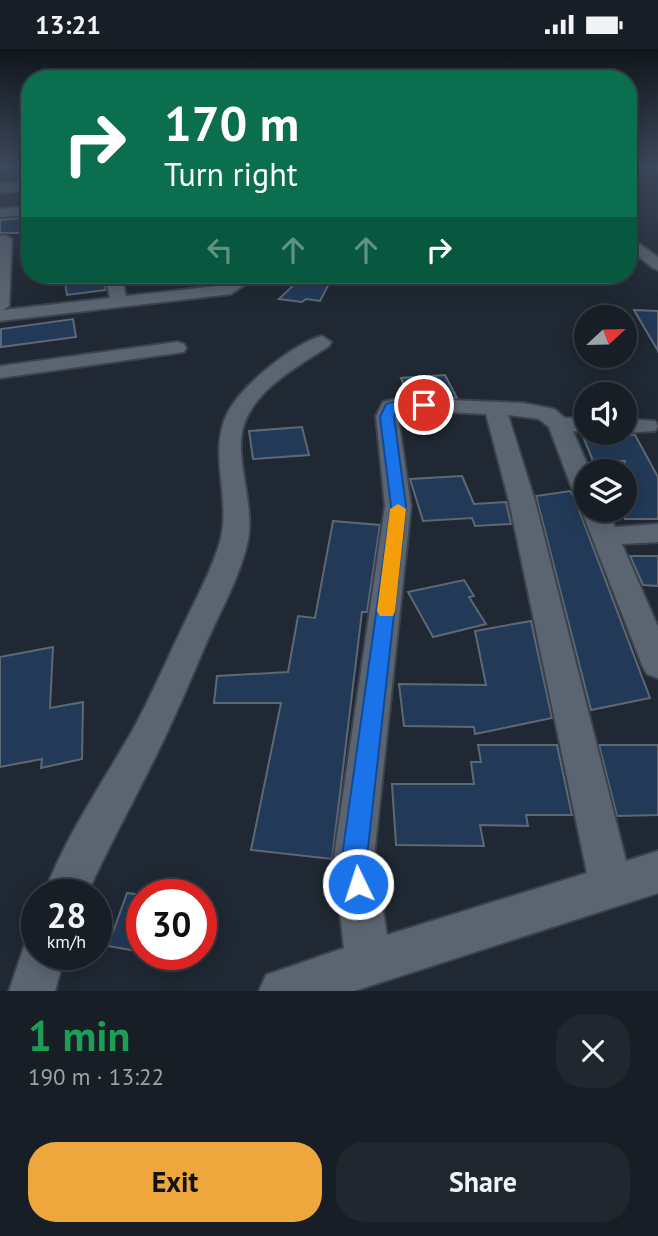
<!DOCTYPE html>
<html lang="en">
<head>
<meta charset="utf-8">
<style>
	:root { --surface:#171e26; --page:#20272e; --text:#f1f3f6; --muted:#9ea2a7; --line:#363c43; --accent:#eea73d }
	body { margin:0; font-family:"PT Sans",sans-serif; background:var(--page); color:var(--text); height:100vh; display:flex; flex-direction:column; font-size:26px; white-space:nowrap }
	* { box-sizing:border-box; margin:0 }
	p { font-size:23px; color:var(--muted) }
	.icon { flex:none; width:38px; height:38px; fill:none; stroke:currentColor; stroke-width:2; stroke-linecap:round; stroke-linejoin:round }
	.map { position:relative; height:942px; overflow:hidden }
	.drawer { display:flex; flex-direction:column; background:var(--surface); flex:1 }
	.drawer>* { flex:none }
	.top-card { position:absolute; left:21px; top:21px; width:616px; height:214px; border-radius:28px; box-shadow:0 4px 18px #0003,0 0 0 2px var(--line); background:#0b6e4f; color:#fff; overflow:hidden }
	.needle { width:46px; rotate:68deg }
	.fabs { position:absolute; left:574px; top:256px; display:grid; gap:14px }
	.fabs a { display:grid; place-items:center; width:63px; height:63px; border-radius:50%; background:var(--surface); box-shadow:0 4px 18px #0003,0 0 0 2px var(--line); font-size:35px }
	.speed { position:absolute; left:21px; top:830px; display:flex; gap:14px; font-size:35px; font-weight:700; text-align:center }
	.speed>* { display:grid; place-content:center; width:91px; height:91px; border-radius:50%; background:var(--surface); box-shadow:0 4px 18px #0003,0 0 0 2px var(--line); line-height:1 }
	.speed small { font-size:18px; font-weight:400 }
	.speed .limit { border:10px solid #d22; background:#fff; color:#111 }
	.pin { position:absolute; display:grid; place-items:center; width:60px; height:60px; color:#fff; margin:-30px; border:4px solid #fff; border-radius:50%; box-shadow:0 2px 7px #0007 }
	.me { position:absolute; width:77px; margin:-38px; rotate:356deg; stroke-linejoin:round; filter:drop-shadow(0 0 5px #0008) }
	.turn { display:flex; align-items:center; gap:24px; height:147px; padding:0 28px; font-size:32px }
	.turn .icon { width:91px; height:91px; stroke-width:2.5 }
	.turn b { display:block; font-size:49px; line-height:60px }
	.lanes { display:flex; align-items:center; height:66px; padding:0 28px; background:#0003; justify-content:center; gap:35px; direction:ltr }
	.lanes .off { opacity:.35 }
	.round { display:grid; place-items:center; flex:none; width:74px; height:74px; border-radius:28px; background:var(--page) }
	.headline { display:flex; align-items:center; justify-content:space-between; height:119px; padding:0 28px }
	h1 { font-size:42px; font-weight:600; line-height:52px; color:#1e9e55 }
	.action { display:flex; gap:14px; margin-top:auto; padding:14px 28px }
	.action a { flex:1; height:80px; border-radius:28px; background:var(--accent); color:#111; font-size:28px; font-weight:600; line-height:80px; text-align:center }
	.action a+a { background:var(--page); color:var(--text) }
	.status { display:flex; justify-content:space-between; align-items:center; height:49px; padding:0 35px; background:var(--surface); direction:ltr }
	.status svg { height:19px; fill:currentColor }
	.map>svg:first-child { display:block }
</style>
</head>
<body>
<div class="status"><b>13:21</b><svg viewBox="0 0 49 12"><path d="M0 12V9h3v3zM5 12V6h3v6zM10 12V3h3v9zM15 12V0h3v12zM26 1h20v11H26zM47 4h2v5h-2z"/></svg></div>
<div class="map">
<svg width="658" height="942" viewBox="0 0 658 942">
	<rect width="100%" height="100%" fill="#1f2833"/>
	<g fill="#223a58" stroke="#5e6875" stroke-width="2">
		<path d="M 30,168 L 30,184 L 0,184 L 0,171 Z"/>
		<path d="M 84,226 L 103,226 L 106,241 L 67,246 L 64,228 Z"/>
		<path d="M 304,226 L 333,227 L 320,252 L 306,250 L 302,253 L 279,250 Z"/>
		<path d="M 634,261 L 658,262 L 658,302 Z"/>
		<path d="M 73,270 L 76,288 L 1,298 L 1,280 Z"/>
		<path d="M 445,326 L 457,349 L 409,347 L 401,329 Z"/>
		<path d="M 302,378 L 309,406 L 253,410 L 249,382 Z"/>
		<path d="M 582,385 L 635,386 L 658,428 L 658,470 L 625,470 L 625,412 L 593,412 Z"/>
		<path d="M 462,427 L 474,455 L 506,453 L 511,475 L 475,477 L 472,469 L 423,472 L 410,430 Z"/>
		<path d="M 570,442 L 575,449 L 584,452 L 579,461 L 650,649 L 591,661 L 536,447 Z"/>
		<path d="M 333,472 L 380,476 L 367,563 L 362,563 L 332,810 L 251,801 L 281,654 L 214,654 L 217,627 L 288,623 L 298,567 L 315,569 Z"/>
		<path d="M 630,507 L 658,507 L 658,537 L 643,536 Z"/>
		<path d="M 464,531 L 474,547 L 469,548 L 486,575 L 433,588 L 408,543 Z"/>
		<path d="M 531,572 L 552,669 L 475,685 L 474,678 L 404,677 L 399,635 L 486,636 L 475,582 Z"/>
		<path d="M 53,598 L 50,659 L 83,653 L 82,710 L 41,719 L 42,710 L 0,718 L 0,608 Z"/>
		<path d="M 478,696 L 557,696 L 572,766 L 526,766 L 528,777 L 480,776 L 484,797 L 396,796 L 392,735 L 474,735 L 471,713 L 481,713 Z"/>
		<path d="M 599,696 L 658,696 L 658,766 L 617,767 Z"/>
		<path d="M 127,844 L 142,846 L 142,903 L 108,897 Z"/>
	</g>
	<g fill="none" stroke-linecap="round" stroke-linejoin="round">
		<g stroke="#3c434d" stroke-width="4">
			<g id="minor">
				<path d="M 30,133 L 30,141 L 0,143 L 0,135 Z"/>
				<path d="M 30,157 L 30,165 L 0,168 L 0,160 Z"/>
				<path d="M 5,186 L 12,190 L 9,257 L 3,261 L 110,249 L 105,226 L 121,226 L 126,247 L 226,236 L 230,233 L 226,226 L 242,226 L 247,234 L 231,245 L 0,272 L 0,187 Z"/>
				<path d="M 628,187 L 658,208 L 658,221 L 653,219 L 628,199 Z"/>
				<path d="M 322,287 L 331,293 L 329,297 C 298,317 257,339 244,375 C 233,406 255,455 248,491 C 241,525 222,559 208,590 C 194,623 180,656 165,688 C 140,741 111,792 87,845 L 44,845 C 66,786 104,732 135,677 C 153,643 169,606 186,571 C 198,546 212,520 220,493 C 232,450 207,403 228,363 C 242,336 293,295 322,287 Z"/>
				<path d="M 177,293 L 184,295 L 186,299 L 184,303 L 0,329 L 0,317 Z"/>
				<path d="M 400,349 L 523,354 L 554,360 L 565,369 L 586,369 L 586,383 L 573,382 L 590,422 L 586,422 L 586,450 L 577,447 L 573,442 L 549,378 L 539,370 L 508,366 L 535,452 L 626,812 L 658,802 L 658,844 L 354,942 L 259,942 L 266,926 L 344,899 L 334,808 L 385,457 L 376,367 L 383,353 ZM 402,361 L 486,365 L 509,452 L 587,824 L 387,886 L 374,808 L 411,457 L 398,367 Z"/>
				<path d="M 625,370 L 655,372 L 658,377 L 655,382 L 625,384 Z"/>
				<path d="M 585,454 L 586,460 L 607,460 L 615,478 L 658,475 L 658,493 L 622,495 L 658,578 L 658,629 L 647,625 L 642,616 L 581,460 Z"/>
				<path d="M 37,885 L 37,905 L 65,905 L 55,942 L 9,942 L 27,889 Z"/>
			</g>
		</g>
		<use href="#minor" fill="#5b6572" fill-rule="evenodd"/>
	</g>
	<linearGradient id="sky" x2="0" y2="1"><stop stop-color="#11161c"/><stop offset="0.47" stop-color="#3c485b"/><stop offset="1" stop-color="#3c485b" stop-opacity="0"/></linearGradient>
	<rect width="658" height="249" fill="url(#sky)"/>
	<path fill="#1a73e8" stroke="#114b97" stroke-width="2" d="M 400,351 L 424,352 L 430,356 L 424,360 L 397,360 L 394,368 L 406,457 L 367,808 L 371,835 L 367,844 L 358,847 L 349,844 L 342,808 L 391,457 L 380,368 L 386,355 Z"/>
	<path fill="#f59e0b" d="M 398,455 L 406,460 L 395,562 L 393,567 L 380,567 L 377,562 L 390,460 Z"/>
</svg>
<div class="fabs">
<a><svg class="needle" viewBox="-14 -14 28 28"><path d="M0-13l5 13h-10z" fill="#e53935"/><path d="M0 13l5-13h-10z" fill="#9ea2a7"/></svg></a>
<a><svg class="icon" aria-label="sound" viewBox="0 0 24 24"><path d="M4 9h4l5-4v14l-5-4H4zM17 9q2 3 0 6"/></svg></a>
<a><svg class="icon" aria-label="layers" viewBox="0 0 24 24"><path d="M12 4l9 5-9 5-9-5zM3 14l9 5 9-5"/></svg></a>
</div>
<div class="speed"><div>28<small>km/h</small></div><div class="limit">30</div></div>
<div class="pin" style="left:424px;top:356px;background:#d93025"><svg class="icon" aria-label="arrive" viewBox="0 0 24 24"><path d="M6 21V4h12l-3 4 3 4H6"/></svg></div>
<svg class="me" style="left:358px;top:835px" viewBox="-20 -20 40 40"><circle r="17" fill="#1a73e8" stroke="#fff" stroke-width="3"/><path d="M0-11L8 9 0 5-8 9z" fill="#fff"/></svg>
<div class="top-card">
<div class="turn"><svg class="icon" aria-label="right" viewBox="0 0 24 24"><path d="M7 20v-9h11M14 6l5 5-5 5"/></svg><div><b>170 m</b>Turn right</div></div>
<div class="lanes"><svg class="icon off" aria-label="left" viewBox="0 0 24 24"><path d="M17 20v-9H6M10 6l-5 5 5 5"/></svg><svg class="icon off" aria-label="ahead" viewBox="0 0 24 24"><path d="M12 20V5M6 11l6-6 6 6"/></svg><svg class="icon off" aria-label="ahead" viewBox="0 0 24 24"><path d="M12 20V5M6 11l6-6 6 6"/></svg><svg class="icon" aria-label="right" viewBox="0 0 24 24"><path d="M7 20v-9h11M14 6l5 5-5 5"/></svg></div>
</div>
</div>
<section class="drawer">
<div class="headline"><div><h1>1 min</h1><p>190 m · 13:22</p></div><a class="round"><svg class="icon" aria-label="close" viewBox="0 0 24 24"><path d="M6 6l12 12M18 6L6 18"/></svg></a></div>
<div class="action"><a>Exit</a><a>Share</a></div>
</section>
</body>
</html>
